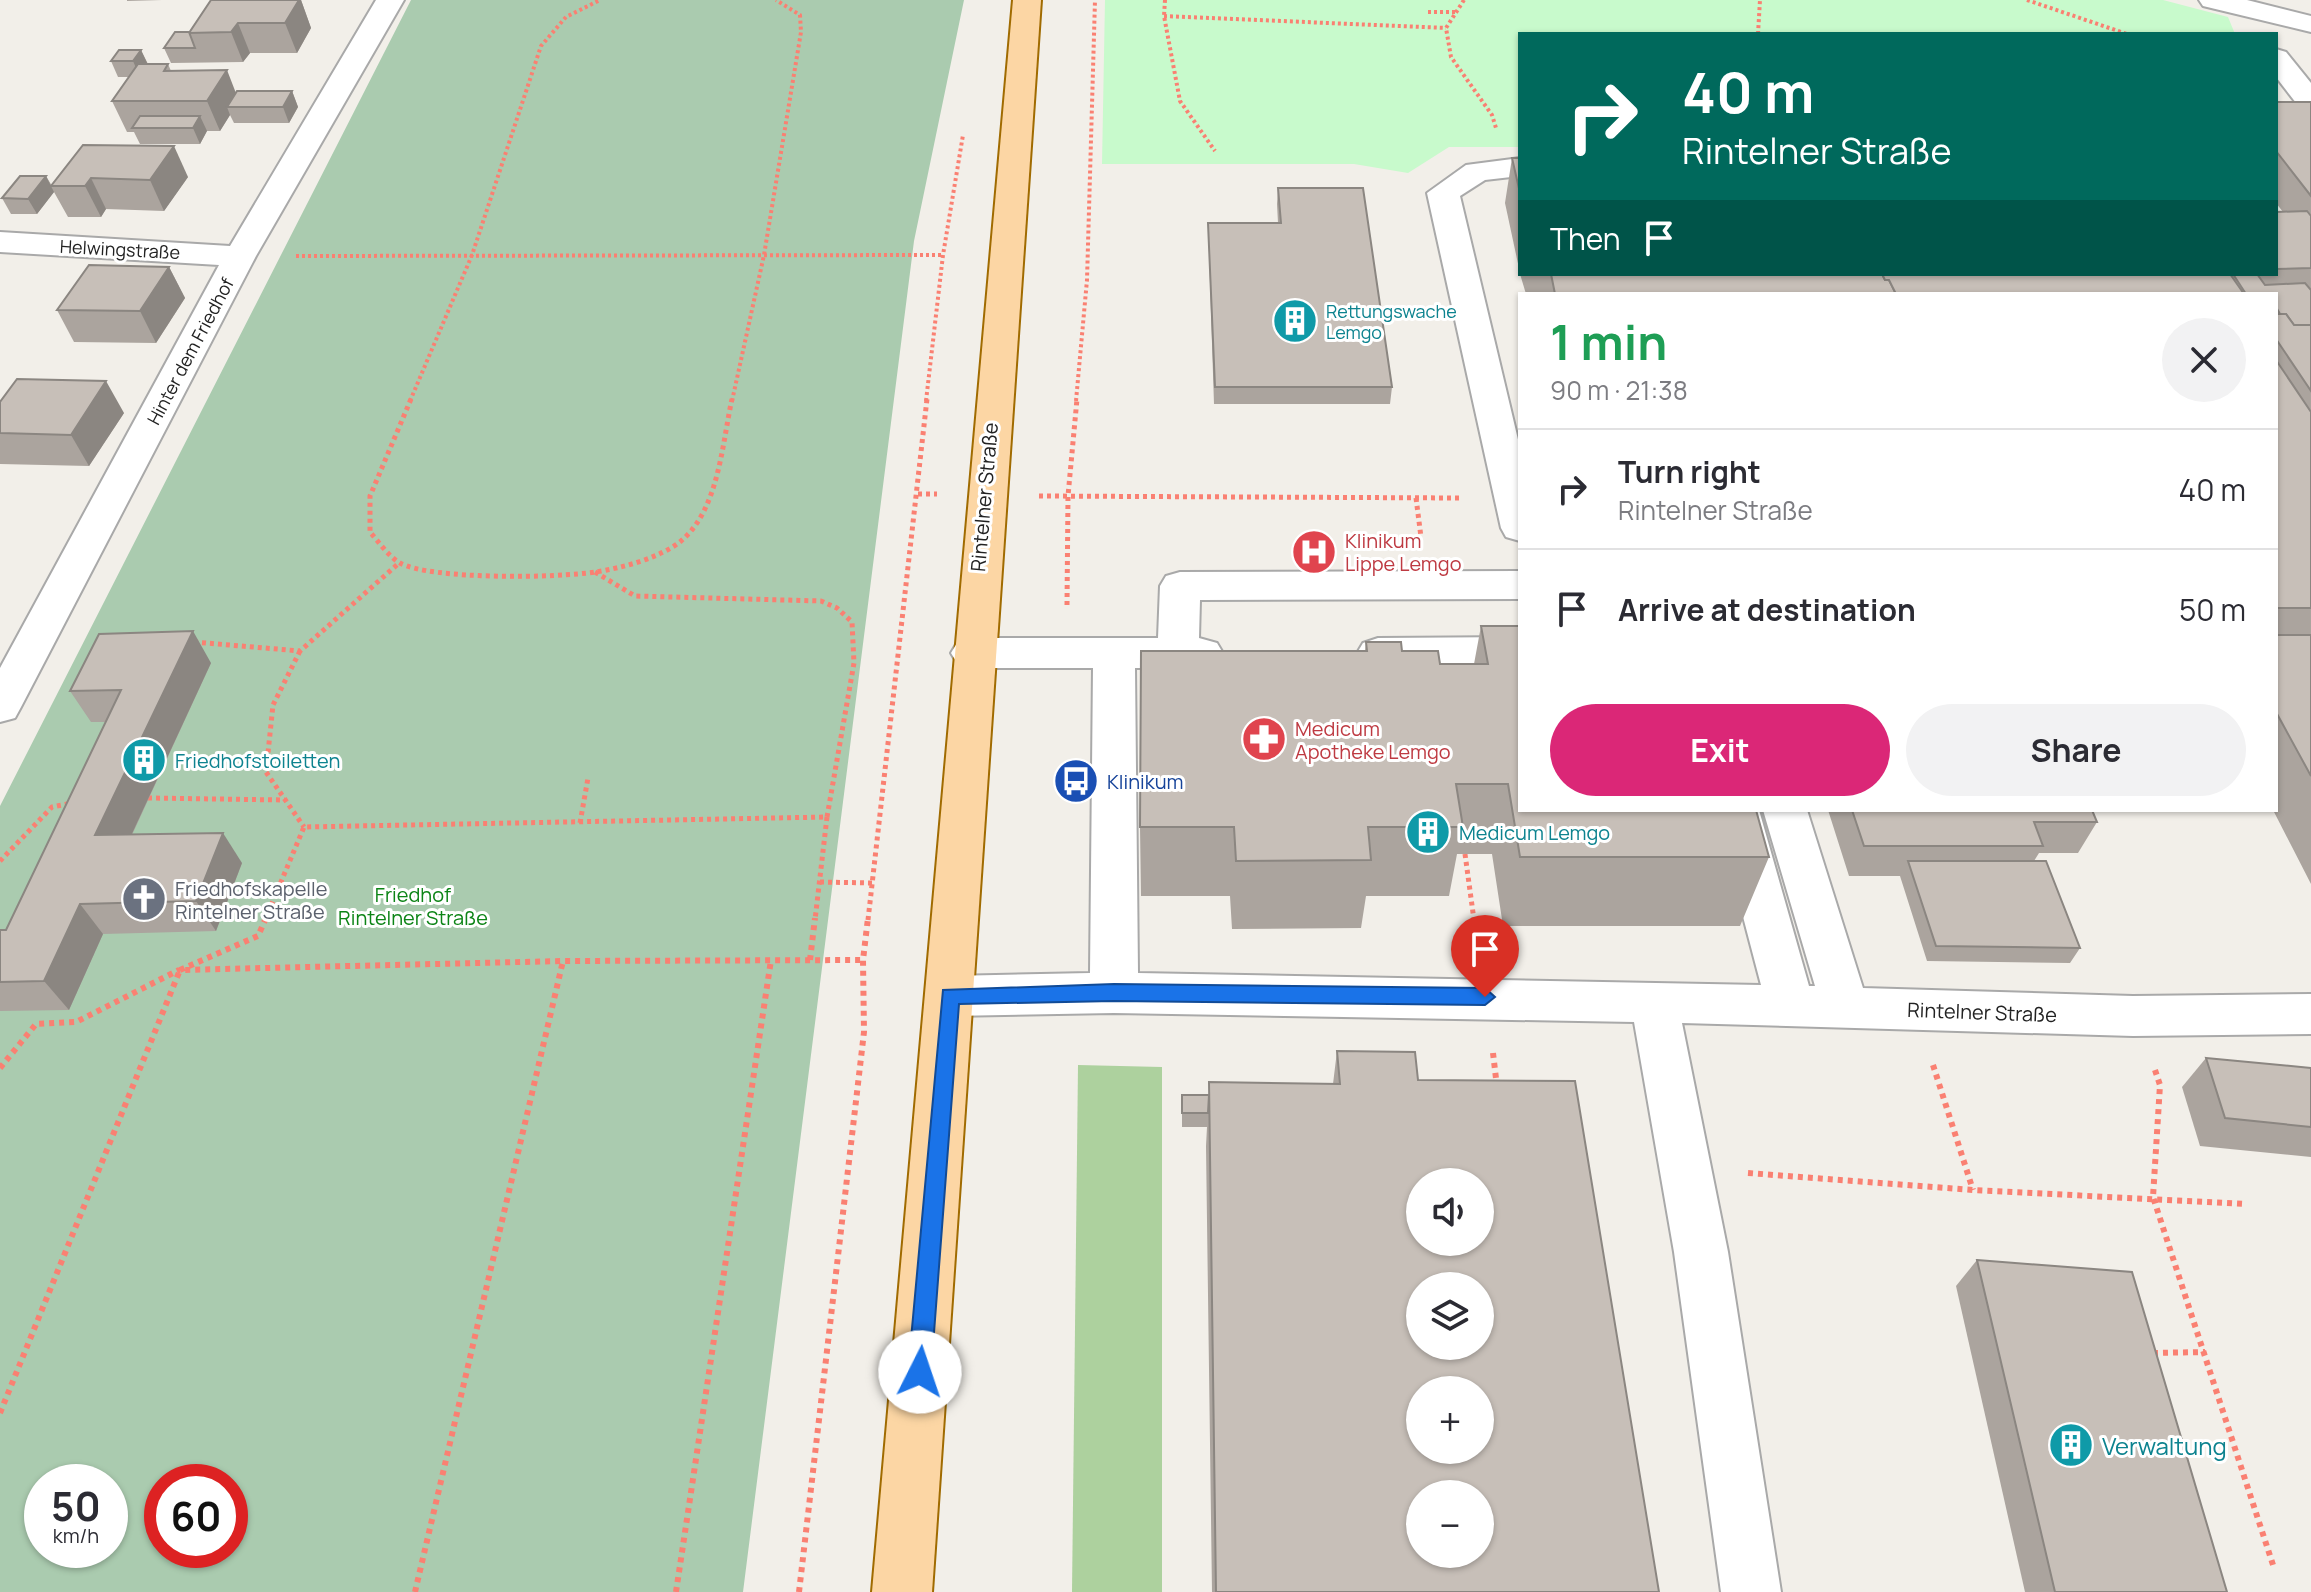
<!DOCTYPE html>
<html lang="en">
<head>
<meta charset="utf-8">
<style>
	:root { --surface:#fff; --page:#f2f2f3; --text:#2b2b33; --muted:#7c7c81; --line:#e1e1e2; --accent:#db2777 }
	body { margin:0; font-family:Manrope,sans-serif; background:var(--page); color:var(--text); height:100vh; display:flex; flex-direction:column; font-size:30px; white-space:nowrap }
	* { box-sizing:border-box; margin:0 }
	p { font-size:26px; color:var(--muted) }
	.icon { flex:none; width:44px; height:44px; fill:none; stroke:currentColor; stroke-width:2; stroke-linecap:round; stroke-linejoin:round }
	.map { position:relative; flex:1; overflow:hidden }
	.panel { position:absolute; left:1518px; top:292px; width:760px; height:520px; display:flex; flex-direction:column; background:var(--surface); border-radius:0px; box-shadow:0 2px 6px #0004 }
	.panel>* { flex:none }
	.banner { position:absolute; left:1518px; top:32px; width:760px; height:244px; border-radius:0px; box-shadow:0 2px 6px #0004; background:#00695c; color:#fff; overflow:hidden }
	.controls { position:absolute; left:1406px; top:1168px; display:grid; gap:16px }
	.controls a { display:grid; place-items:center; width:88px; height:88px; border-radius:50%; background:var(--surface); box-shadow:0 2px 6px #0004; font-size:40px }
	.speed { position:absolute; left:24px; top:1464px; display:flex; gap:16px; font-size:40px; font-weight:700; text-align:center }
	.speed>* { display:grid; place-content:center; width:104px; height:104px; border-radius:50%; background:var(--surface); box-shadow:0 2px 6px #0004; line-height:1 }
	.speed small { font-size:20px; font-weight:400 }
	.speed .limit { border:12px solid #d22; background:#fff; color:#111 }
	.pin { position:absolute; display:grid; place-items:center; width:68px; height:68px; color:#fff; margin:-82px -34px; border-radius:50% 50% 50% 0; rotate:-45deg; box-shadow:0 0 8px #0007 }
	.pin .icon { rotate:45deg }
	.me { position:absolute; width:88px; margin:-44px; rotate:4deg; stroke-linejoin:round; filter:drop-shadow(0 0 6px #0008) }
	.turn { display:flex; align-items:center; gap:28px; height:168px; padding:0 32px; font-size:36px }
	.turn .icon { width:104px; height:104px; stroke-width:2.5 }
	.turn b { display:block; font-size:56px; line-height:68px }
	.then { display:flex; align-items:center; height:76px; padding:0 32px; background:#0003; gap:16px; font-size:30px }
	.round { display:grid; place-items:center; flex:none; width:84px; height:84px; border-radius:42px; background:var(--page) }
	.overview { display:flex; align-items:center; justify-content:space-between; height:136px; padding:0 32px }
	h1 { font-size:48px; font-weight:700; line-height:60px; color:#1e9e55 }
	.primary-button { display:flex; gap:16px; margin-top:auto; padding:16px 32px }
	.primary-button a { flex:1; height:92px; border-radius:48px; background:var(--accent); color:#fff; font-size:32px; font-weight:700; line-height:92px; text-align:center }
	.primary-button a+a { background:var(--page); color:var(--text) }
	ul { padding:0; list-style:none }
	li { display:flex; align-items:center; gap:24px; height:120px; padding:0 32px; border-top:2px solid var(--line) }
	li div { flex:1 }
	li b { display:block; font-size:30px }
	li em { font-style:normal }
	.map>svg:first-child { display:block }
</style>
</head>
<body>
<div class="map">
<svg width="2311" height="1592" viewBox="0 0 2311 1592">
	<rect width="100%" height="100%" fill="#f2efe9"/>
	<path fill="#add19e" d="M 1078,1065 L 1162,1067 L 1162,1592 L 1072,1592 Z"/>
	<path fill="#aacbaf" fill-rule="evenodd" d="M 411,0 L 964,0 L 914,241 L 743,1592 L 0,1592 L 0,806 ZM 42,1482 L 110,1482 L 110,1550 L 42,1550 ZM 162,1482 L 230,1482 L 230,1550 L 162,1550 Z"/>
	<path fill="#c8facc" d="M 1105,0 L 2163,0 L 2228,17 L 2235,34 L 1520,34 L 1520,147 L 1449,147 L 1408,173 L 1354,164 L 1102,164 Z"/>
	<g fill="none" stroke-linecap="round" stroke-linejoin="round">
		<g stroke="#a9a9a9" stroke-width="4">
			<g id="minor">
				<path d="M 376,0 L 404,0 L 256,256 L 21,707 L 15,718 L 0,722 L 0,668 L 219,265 L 0,252 L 0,232 L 230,246 Z"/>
				<path d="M 2199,0 L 2247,0 L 2311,16 L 2311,32 L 2203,6 Z"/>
				<path d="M 2276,49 L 2286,52 L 2311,83 L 2311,111 L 2300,108 L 2276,77 Z"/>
				<path d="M 1520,158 L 1520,176 L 1485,180 L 1460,196 L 1520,448 L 1520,541 L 1506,537 L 1501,528 L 1427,193 L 1466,165 Z"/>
				<path d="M 1520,571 L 1520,599 L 1200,600 L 1199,638 L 1217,643 L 1223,653 L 1217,663 L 1202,668 L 1135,668 L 1138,973 L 1761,985 L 1715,810 L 1759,810 L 1809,986 L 1815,986 L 1763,810 L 1807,810 L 1863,988 L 2133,996 L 2311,994 L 2311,1034 L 2133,1036 L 1682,1023 L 1728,1252 L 1781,1592 L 1721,1592 L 1674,1252 L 1634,1022 L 1114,1013 L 950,1016 L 933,1010 L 926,996 L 933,982 L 950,976 L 1090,973 L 1093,668 L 972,668 L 957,663 L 951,653 L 957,643 L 972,638 L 1158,638 L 1160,586 L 1166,576 L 1180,572 Z"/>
				<path d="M 1520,637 L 1520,667 L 1378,668 L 1363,663 L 1357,653 L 1363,643 L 1378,638 Z"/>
			</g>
		</g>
		<g stroke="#a06b00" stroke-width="4">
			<path id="major" d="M 1013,0 L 1041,0 L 932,1592 L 872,1592 Z"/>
		</g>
		<g stroke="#fa8072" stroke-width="4" stroke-dasharray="3 3" stroke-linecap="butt">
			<path d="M 1165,0 L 1164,16 L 1180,101 L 1215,151"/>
			<path d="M 1464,0 L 1446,28 L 1451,57 L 1492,115 L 1496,128"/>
			<path d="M 2027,0 L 2127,34"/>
			<path d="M 1428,12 L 1456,12"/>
			<path d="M 1164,16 L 1446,28"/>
			<path d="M 1758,34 L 1760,0"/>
			<path d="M 296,256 L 943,255"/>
			<path d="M 410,401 L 472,255 L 541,46 L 566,17 L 600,0"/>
			<path d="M 732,401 L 764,255 L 801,32 L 800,15 L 776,0"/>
			<path d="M 926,401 L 943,255 L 963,135"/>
			<path d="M 1076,401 L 1087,280 L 1095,0"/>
		</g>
		<g stroke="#fa8072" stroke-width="5" stroke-dasharray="4 4" stroke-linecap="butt">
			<path d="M 411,399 L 370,496 L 370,532 C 378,541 389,557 400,563 C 431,580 558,578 595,572 C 622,568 660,558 681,541 C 719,509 722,444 732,399"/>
			<path d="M 918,494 L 937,494"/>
			<path d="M 1039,496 L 1461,498"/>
			<path d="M 1416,498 L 1421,537"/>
			<path d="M 595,572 L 635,596 L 821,601 L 837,608 L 852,622 L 854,663 L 827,817"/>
			<path d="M 1067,605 L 1068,496 L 1077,399"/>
			<path d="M 194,642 L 300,651 L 399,563"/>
			<path d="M 300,651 L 273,705 L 266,772 L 304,827"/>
			<path d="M 148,798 L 285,800"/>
			<path d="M 580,823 L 588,778"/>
			<path d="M 1465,854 L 1474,920"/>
			<path d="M 0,861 L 52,807 L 72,803"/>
			<path d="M 820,882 L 872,883"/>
			<path d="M 265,920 L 304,827 L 827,817 L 815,920"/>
			<path d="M 868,920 L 927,399"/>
		</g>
		<g stroke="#fa8072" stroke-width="6" stroke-dasharray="5 5" stroke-linecap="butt">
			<path d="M 266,918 L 258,936 L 180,970 L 563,961 L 863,960"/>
			<path d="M 1474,918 L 1478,948"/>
			<path d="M 810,960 L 815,918"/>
			<path d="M 1493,1053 L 1497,1087"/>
			<path d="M 1933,1065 L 1973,1190"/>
			<path d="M 0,1068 L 36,1024 L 76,1022 L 179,970"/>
			<path d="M 2155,1070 L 2160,1085 L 2153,1197 L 2274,1568"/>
			<path d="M 1748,1173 L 1973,1190 L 2245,1204"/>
			<path d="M 2153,1353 L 2205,1352"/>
			<path d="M 0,1413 L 180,970"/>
			<path d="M 415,1592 L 563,961"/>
			<path d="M 676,1592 L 771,960"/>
			<path d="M 799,1592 L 864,1032 L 863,960 L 868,918"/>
		</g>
		<use href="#minor" fill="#fff" fill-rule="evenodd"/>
		<use href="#major" fill="#fcd6a4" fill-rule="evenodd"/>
	</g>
	<g fill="#aba49e">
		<path d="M 127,0 L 162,0 L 127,1 Z"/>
		<path d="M 211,0 L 301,0 L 311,28 L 297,53 L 250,53 L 243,62 L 171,63 L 164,48 L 189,32 Z"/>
		<path d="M 141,50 L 148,64 L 168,64 L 171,71 L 236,93 L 292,91 L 298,107 L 289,123 L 234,123 L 230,115 L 220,131 L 207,131 L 200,144 L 140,144 L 134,132 L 127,132 L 112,101 L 129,77 L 118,77 L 111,61 Z"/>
		<path d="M 2276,102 L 2311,102 L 2311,884 L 2273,810 L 2276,810 L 2276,294 L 1526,294 L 1520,274 L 2276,274 L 2276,212 L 2283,212 L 2276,203 Z"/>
		<path d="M 83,145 L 188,177 L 164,211 L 106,209 L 101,217 L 68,217 L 54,192 L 37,214 L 11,214 L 2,198 L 46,176 L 52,186 Z"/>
		<path d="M 1512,158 L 1520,158 L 1520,273 L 1505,203 Z"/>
		<path d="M 1278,188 L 1392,387 L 1390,404 L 1214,404 L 1208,223 L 1278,223 L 1277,204 Z"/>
		<path d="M 169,267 L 185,298 L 156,343 L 74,342 L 57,310 Z"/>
		<path d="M 0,402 L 124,413 L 89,466 L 0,464 Z"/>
		<path d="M 1481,626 L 1769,857 L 1740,926 L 1503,926 L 1492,854 L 1457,854 L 1449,896 L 1366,896 L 1361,928 L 1232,929 L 1230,896 L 1141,896 L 1140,827 L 1365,651 L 1366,642 L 1402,651 L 1440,664 L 1474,664 Z"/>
		<path d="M 211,663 L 132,835 L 242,863 L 216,931 L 103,934 L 69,1010 L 0,1011 L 0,930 L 6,930 L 106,722 L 91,722 L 70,691 Z"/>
		<path d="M 1828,810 L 2092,810 L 2097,822 L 2078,853 L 2039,853 L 2034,861 L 2080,948 L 2070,963 L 1927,961 L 1900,876 L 1849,876 Z"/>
		<path d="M 1337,1051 L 1418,1080 L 1659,1592 L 1212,1592 L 1206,1146 L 1207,1127 L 1182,1127 L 1182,1095 L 1209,1095 L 1209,1082 L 1333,1084 Z"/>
		<path d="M 2206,1058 L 2311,1068 L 2311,1157 L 2200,1146 L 2182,1087 Z"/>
		<path d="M 1977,1260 L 2227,1592 L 2025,1592 L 1956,1286 Z"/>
	</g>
	<g fill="#8b8681">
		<path d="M 299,0 L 301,0 L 311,28 L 297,53 L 285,23 Z"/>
		<path d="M 238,23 L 250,53 L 243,62 L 231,32 Z"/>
		<path d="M 141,50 L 148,65 L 140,77 L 133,61 Z"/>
		<path d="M 227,70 L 239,101 L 227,107 L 230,115 L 220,131 L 207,101 Z"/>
		<path d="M 292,91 L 298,107 L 289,123 L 283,107 Z"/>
		<path d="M 200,116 L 207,131 L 200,144 L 193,128 Z"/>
		<path d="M 174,146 L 188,177 L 164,211 L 150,180 Z"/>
		<path d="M 46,176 L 54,192 L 37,214 L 28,199 Z"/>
		<path d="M 91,178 L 106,209 L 101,217 L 85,186 Z"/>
		<path d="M 169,267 L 185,298 L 156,343 L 140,311 Z"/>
		<path d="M 106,381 L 124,413 L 89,466 L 71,435 Z"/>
		<path d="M 193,631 L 211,663 L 117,866 L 95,835 Z"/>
		<path d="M 223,833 L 242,863 L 216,931 L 196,901 Z"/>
		<path d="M 80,904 L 103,934 L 69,1010 L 44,981 Z"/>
	</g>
	<g fill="#c7bfb8" stroke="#8b8681" stroke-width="2" fill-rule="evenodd">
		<path d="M 211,0 L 299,0 L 285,23 L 238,23 L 231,32 L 189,33 Z"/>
		<path d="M 175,32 L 189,32 L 195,48 L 164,48 Z"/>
		<path d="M 119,50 L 141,50 L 133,61 L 111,61 Z"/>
		<path d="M 138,64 L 168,64 L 164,71 L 227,70 L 207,101 L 112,101 Z"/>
		<path d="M 237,91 L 292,91 L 283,107 L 227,107 Z"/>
		<path d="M 2276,102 L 2311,102 L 2311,196 L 2276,151 Z"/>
		<path d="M 140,116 L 200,116 L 193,128 L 132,128 Z"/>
		<path d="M 83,145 L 174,146 L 150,180 L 91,178 L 85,186 L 51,186 Z"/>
		<path d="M 1512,158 L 1520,158 L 1520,193 Z"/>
		<path d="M 20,176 L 46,176 L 28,199 L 2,198 Z"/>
		<path d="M 1278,188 L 1363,188 L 1392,387 L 1215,387 L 1208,223 L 1281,223 Z"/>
		<path d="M 2307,211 L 2311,216 L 2311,268 L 2276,269 L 2276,212 Z"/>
		<path d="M 89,265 L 169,267 L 140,311 L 57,310 Z"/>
		<path d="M 1551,274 L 1882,274 L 1885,280 L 1889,280 L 1896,294 L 1555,294 Z"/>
		<path d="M 1882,274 L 2230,274 L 2244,294 L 1896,294 L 1889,280 L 1885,280 Z"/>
		<path d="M 2233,274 L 2257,274 L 2265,285 L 2305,283 L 2311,290 L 2311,325 L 2294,325 L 2286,314 L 2280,314 L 2276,307 L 2276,294 L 2246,294 Z"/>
		<path d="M 2276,314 L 2286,314 L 2294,325 L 2311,325 L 2311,391 L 2276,339 Z"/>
		<path d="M 2276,360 L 2311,412 L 2311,608 L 2276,608 Z"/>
		<path d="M 17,379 L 106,381 L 71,435 L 0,433 L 0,402 Z"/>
		<path d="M 1481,626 L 1520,626 L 1520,810 L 1756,810 L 1769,857 L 1520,857 L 1508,784 L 1456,784 L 1463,827 L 1368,827 L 1371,860 L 1236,861 L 1234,827 L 1140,827 L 1141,651 L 1367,651 L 1366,642 L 1401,642 L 1402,651 L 1438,651 L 1440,664 L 1488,664 Z"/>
		<path d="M 193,631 L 95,835 L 223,833 L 196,901 L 80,904 L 44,981 L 0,982 L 0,930 L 6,930 L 121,690 L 70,691 L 99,634 Z"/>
		<path d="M 2276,635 L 2311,635 L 2311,776 L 2276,712 Z"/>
		<path d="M 1852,810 L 2092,810 L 2097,822 L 2034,822 L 2043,846 L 1864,846 Z"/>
		<path d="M 1908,861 L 2046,861 L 2080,948 L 1936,946 Z"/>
		<path d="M 1337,1051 L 1415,1052 L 1418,1080 L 1575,1081 L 1659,1592 L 1216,1592 L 1209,1082 L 1340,1084 ZM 1420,1182 L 1480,1182 L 1480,1242 L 1420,1242 ZM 1420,1286 L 1480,1286 L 1480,1346 L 1420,1346 ZM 1420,1390 L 1480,1390 L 1480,1450 L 1420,1450 ZM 1420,1494 L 1480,1494 L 1480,1554 L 1420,1554 Z"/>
		<path d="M 2206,1058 L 2311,1068 L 2311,1127 L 2225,1118 Z"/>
		<path d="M 1182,1095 L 1209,1095 L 1208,1113 L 1182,1113 Z"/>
		<path d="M 1977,1260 L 2132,1272 L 2227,1592 L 2055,1592 Z"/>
	</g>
	<path fill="#1a73e8" stroke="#114b97" stroke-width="2" d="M 1114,984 L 1485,988 L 1495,997 L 1485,1005 L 1114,1001 L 959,1004 L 931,1372 L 928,1380 L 920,1383 L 912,1380 L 908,1372 L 943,990 Z"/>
	<defs>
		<g id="building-disc" transform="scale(2.3)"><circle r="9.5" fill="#0f9aa8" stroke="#fff"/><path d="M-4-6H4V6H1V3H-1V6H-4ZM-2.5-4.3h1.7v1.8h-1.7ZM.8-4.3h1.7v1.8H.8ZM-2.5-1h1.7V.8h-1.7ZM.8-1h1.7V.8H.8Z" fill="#fff"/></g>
		<g id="hospital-disc" transform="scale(2.3)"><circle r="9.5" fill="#e0444e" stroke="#fff"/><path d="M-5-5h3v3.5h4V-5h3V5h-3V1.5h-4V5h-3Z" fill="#fff"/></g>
		<g id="pharmacy-disc" transform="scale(2.3)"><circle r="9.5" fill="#e0444e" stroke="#fff"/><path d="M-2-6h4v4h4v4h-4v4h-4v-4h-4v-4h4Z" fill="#fff"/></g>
		<g id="bus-disc" transform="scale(2.3)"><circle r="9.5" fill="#1a4fb4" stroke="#fff"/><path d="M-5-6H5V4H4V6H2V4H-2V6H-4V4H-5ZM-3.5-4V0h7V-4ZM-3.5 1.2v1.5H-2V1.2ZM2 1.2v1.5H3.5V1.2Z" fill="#fff"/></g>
		<g id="church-disc" transform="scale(2.3)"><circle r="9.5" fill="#6b7280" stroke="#fff"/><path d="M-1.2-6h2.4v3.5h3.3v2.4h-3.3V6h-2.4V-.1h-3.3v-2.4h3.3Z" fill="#fff"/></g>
	</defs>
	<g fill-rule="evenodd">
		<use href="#building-disc" x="1295" y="321"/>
		<use href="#hospital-disc" x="1314" y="552"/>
		<use href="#pharmacy-disc" x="1264" y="739"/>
		<use href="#building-disc" x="144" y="760"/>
		<use href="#bus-disc" x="1076" y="781"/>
		<use href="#building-disc" x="1428" y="832"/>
		<use href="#church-disc" x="144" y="899"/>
		<use href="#building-disc" x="2071" y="1445"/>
	</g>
	<g text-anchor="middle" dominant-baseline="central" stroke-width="6" stroke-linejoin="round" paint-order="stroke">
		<g font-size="18" fill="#222" stroke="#fff">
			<text transform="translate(120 249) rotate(3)">Helwingstraße</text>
			<text transform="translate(190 351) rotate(-62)">Hinter dem Friedhof</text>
		</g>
		<g font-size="18" fill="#0d838f" stroke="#fff" text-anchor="start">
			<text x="1326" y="311">Rettungswache<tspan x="1326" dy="21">Lemgo</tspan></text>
		</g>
		<g font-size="20" fill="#222" stroke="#fff">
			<text transform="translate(984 497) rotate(-85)">Rintelner Straße</text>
			<text transform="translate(1982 1012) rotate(2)">Rintelner Straße</text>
		</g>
		<g font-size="20" fill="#be3a42" stroke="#fff" text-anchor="start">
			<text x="1345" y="540">Klinikum<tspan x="1345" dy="23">Lippe Lemgo</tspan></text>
			<text x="1295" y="728">Medicum<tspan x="1295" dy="23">Apotheke Lemgo</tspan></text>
		</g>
		<g font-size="20" fill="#0d838f" stroke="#fff" text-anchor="start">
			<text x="175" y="760">Friedhofstoiletten</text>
			<text x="1459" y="832">Medicum Lemgo</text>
		</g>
		<g font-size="20" fill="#164399" stroke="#fff" text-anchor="start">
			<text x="1107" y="781">Klinikum</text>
		</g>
		<g font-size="20" fill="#5b616d" stroke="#fff" text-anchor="start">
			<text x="175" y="888">Friedhofskapelle<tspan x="175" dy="23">Rintelner Straße</tspan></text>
		</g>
		<g font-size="20" fill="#0c8416" stroke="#fff">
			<text x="413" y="894">Friedhof<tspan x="413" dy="23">Rintelner Straße</tspan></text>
		</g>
		<g font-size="24" fill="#0d838f" stroke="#fff" text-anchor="start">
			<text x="2102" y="1445">Verwaltung</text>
		</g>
	</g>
</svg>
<div class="controls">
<a><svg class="icon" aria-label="sound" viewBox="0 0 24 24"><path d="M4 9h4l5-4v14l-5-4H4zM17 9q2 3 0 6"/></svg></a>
<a><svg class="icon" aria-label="layers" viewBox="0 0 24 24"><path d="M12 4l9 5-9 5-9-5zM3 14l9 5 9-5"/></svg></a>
<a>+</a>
<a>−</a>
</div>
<div class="speed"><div>50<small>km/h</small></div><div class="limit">60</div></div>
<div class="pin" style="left:1485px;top:997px;background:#d93025"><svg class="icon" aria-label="arrive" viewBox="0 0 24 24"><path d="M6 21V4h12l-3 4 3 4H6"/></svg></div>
<svg class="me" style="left:920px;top:1372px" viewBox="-20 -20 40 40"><circle r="19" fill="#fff"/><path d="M0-13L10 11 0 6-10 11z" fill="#1a73e8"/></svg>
<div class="banner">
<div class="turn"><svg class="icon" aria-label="right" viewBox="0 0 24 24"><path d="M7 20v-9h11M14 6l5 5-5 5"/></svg><div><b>40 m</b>Rintelner Straße</div></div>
<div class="then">Then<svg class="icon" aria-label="arrive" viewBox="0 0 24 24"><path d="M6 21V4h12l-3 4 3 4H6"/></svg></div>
</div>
<section class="panel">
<div class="overview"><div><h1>1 min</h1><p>90 m · 21:38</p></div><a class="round"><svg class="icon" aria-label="close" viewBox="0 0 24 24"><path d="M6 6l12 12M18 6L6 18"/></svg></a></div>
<ul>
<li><svg class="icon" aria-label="right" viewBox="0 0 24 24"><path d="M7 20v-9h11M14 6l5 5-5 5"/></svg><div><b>Turn right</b><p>Rintelner Straße</p></div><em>40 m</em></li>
<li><svg class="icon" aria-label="arrive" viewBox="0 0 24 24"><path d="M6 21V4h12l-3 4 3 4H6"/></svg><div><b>Arrive at destination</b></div><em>50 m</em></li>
</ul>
<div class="primary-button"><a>Exit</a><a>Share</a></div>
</section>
</div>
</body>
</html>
